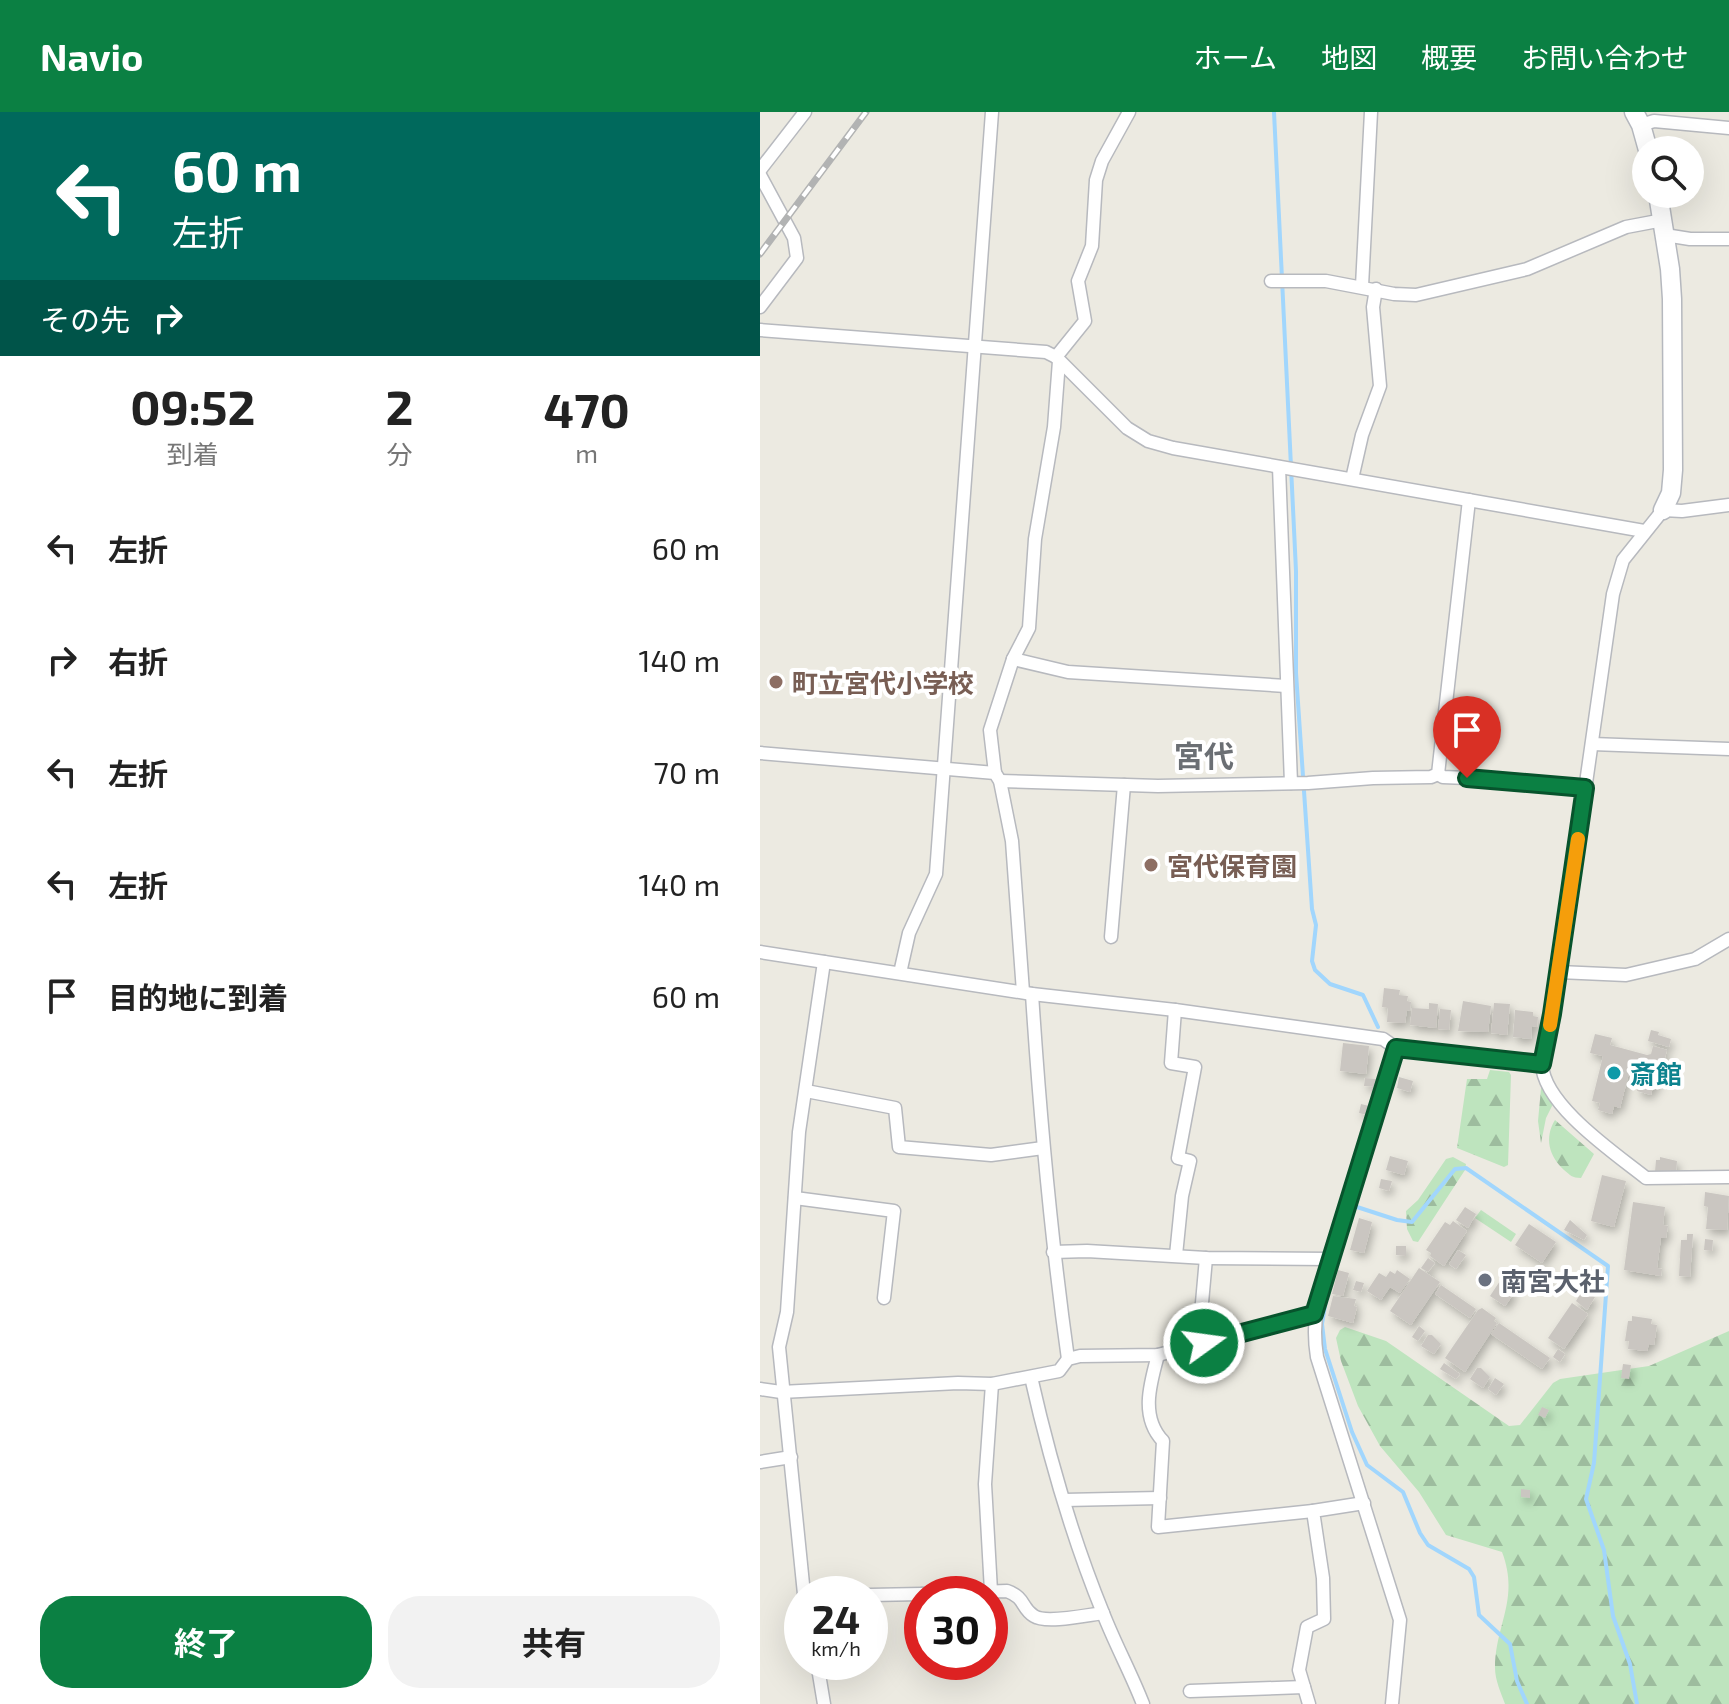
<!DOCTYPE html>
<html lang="ja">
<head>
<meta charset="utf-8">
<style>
	:root { --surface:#fff; --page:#f2f2f2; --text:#222; --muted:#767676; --accent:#0b8043 }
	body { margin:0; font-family:"Exo 2","Noto Sans JP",sans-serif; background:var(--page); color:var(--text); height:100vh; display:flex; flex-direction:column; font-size:30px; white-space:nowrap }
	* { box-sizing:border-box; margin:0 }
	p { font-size:26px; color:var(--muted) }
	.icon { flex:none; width:44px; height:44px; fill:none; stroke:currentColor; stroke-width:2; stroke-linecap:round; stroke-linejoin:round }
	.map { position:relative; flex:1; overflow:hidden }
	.drawer { display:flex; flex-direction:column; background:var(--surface); width:760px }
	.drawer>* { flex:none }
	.top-card { background:#00695c; color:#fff; overflow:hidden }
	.fabs { position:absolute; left:872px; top:24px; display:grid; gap:16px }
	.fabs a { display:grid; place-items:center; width:72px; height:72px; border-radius:50%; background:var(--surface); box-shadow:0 8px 32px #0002; font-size:40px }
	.speed { position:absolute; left:24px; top:1464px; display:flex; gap:16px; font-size:40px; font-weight:700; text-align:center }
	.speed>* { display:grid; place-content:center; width:104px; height:104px; border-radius:50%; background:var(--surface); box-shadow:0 8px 32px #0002; line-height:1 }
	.speed small { font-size:20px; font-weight:400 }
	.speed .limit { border:12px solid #d22; background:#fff; color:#111 }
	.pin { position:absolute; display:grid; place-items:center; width:68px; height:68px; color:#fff; margin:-82px -34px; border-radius:50% 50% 50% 0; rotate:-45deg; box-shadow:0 0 8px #0007 }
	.pin .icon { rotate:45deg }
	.me { position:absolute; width:88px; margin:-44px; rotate:76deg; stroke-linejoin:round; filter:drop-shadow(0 0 6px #0008) }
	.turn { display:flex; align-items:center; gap:28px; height:168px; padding:0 40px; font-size:36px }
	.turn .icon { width:104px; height:104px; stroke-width:2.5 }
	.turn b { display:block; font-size:56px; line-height:68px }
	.then { display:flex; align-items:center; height:76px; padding:0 40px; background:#0003; gap:16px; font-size:30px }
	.eta { display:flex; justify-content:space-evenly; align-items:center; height:136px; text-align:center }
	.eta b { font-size:48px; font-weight:700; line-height:56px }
	.primary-button { display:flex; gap:16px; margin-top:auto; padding:16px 40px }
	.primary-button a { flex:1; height:92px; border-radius:32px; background:var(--accent); color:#fff; font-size:32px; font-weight:700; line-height:92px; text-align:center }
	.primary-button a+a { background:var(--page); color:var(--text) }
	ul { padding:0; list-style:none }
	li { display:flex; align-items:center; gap:24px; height:112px; padding:0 40px }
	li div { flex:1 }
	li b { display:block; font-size:30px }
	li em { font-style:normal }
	header { display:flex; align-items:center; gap:48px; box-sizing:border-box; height:112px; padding:0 40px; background:var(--accent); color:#fff }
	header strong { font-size:38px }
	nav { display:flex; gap:44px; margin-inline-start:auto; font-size:28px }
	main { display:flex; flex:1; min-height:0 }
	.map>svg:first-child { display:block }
</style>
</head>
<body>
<header>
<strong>Navio</strong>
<nav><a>ホーム</a><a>地図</a><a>概要</a><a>お問い合わせ</a></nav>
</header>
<main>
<section class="drawer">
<div class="top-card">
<div class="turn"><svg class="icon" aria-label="left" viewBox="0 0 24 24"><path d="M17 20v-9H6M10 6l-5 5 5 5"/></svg><div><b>60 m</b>左折</div></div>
<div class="then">その先<svg class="icon" aria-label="right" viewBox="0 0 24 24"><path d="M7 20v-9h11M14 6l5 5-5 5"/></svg></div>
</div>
<div class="eta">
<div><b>09:52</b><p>到着</p></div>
<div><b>2</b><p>分</p></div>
<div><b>470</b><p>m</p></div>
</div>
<ul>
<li><svg class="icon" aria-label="left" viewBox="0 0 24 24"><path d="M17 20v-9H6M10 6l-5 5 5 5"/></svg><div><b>左折</b></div><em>60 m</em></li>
<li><svg class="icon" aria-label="right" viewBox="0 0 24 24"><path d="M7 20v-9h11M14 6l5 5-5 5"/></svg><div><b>右折</b></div><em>140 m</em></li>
<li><svg class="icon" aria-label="left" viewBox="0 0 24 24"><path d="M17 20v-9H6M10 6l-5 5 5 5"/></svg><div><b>左折</b></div><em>70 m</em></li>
<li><svg class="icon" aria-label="left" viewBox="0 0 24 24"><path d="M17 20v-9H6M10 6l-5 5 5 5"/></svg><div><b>左折</b></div><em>140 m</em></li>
<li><svg class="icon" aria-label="arrive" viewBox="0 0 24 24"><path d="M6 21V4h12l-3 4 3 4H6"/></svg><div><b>目的地に到着</b></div><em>60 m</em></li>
</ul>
<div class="primary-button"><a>終了</a><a>共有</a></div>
</section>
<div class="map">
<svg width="969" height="1592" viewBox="0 0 969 1592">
	<defs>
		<pattern id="forest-firs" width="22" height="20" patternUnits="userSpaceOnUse" patternTransform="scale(2)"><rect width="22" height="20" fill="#bee4be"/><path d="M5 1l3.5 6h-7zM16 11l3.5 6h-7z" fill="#9dbc9e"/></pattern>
		<filter id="shadow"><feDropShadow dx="3" dy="5" stdDeviation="4" flood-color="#0004"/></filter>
	</defs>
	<rect width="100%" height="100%" fill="#eceae1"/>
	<g fill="url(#forest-firs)">
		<path d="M 730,958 L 749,960 L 751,963 L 748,1053 L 744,1055 L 697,1036 L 707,967 L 727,967 Z"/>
		<path d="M 782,966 L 793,992 L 786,1006 L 781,1031 L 778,1009 Z"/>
		<path d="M 795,1008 L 834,1042 L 821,1066 C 812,1066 810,1063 804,1058 C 789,1044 784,1026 795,1008 Z"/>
		<path d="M 693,1045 L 706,1052 L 705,1058 L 658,1130 L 653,1129 L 647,1117 L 646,1099 L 658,1088 L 686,1047 Z"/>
		<path d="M 585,1215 L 626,1229 L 749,1314 L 760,1313 L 793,1271 L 800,1267 L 889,1254 L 969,1219 L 969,1592 L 745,1592 C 741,1581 735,1568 735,1556 C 735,1513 760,1487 742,1440 L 686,1423 L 659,1380 L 620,1334 L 598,1294 L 581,1249 L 576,1226 L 580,1218 Z"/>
	</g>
	<path fill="#bee4be" d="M 721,1098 L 756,1122 L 751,1130 L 715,1106 Z"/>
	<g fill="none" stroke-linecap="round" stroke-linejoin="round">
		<g stroke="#a1d6fd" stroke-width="4">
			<path d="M 514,0 L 536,459 L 536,561 L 552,797 L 556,813 L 552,849 L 555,858 L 570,872 L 603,883 L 618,915"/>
			<path d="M 613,1033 L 567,1182 L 562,1212 L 565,1237 L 592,1320 L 607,1353 L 643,1380 L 660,1421 L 668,1433 L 709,1457 L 714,1465 L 719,1503 L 750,1532 L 757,1569 L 767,1592"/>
			<path d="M 594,1094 L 637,1108 L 652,1110 L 695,1057 L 706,1056 L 848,1154 L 834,1351 L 826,1387 L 844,1438 L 853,1504 L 870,1552 L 877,1592"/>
		</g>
	</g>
	<g fill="#cac6c1" filter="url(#shadow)">
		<path d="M 624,876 L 640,878 L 639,883 L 648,884 L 647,889 L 651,890 L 650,899 L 647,898 L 645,911 L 627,910 L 628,896 L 622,895 Z"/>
		<path d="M 703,889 L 731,894 L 728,920 L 698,919 Z"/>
		<path d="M 669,891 L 678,892 L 676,916 L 650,913 L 652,896 L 669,897 Z"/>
		<path d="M 734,891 L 750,892 L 747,923 L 731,921 Z"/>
		<path d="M 680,897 L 691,898 L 689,918 L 678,917 Z"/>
		<path d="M 755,898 L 773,900 L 773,904 L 778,905 L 777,915 L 772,914 L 771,927 L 753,925 Z"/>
		<path d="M 891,918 L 899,920 L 898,923 L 911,927 L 909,935 L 888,929 Z"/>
		<path d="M 835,922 L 852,926 L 850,933 L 887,943 L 891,942 L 893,934 L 907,938 L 902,957 L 898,956 L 897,976 L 893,975 L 891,983 L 877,979 L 884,956 L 871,953 L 860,996 L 854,994 L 852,1002 L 838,998 L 840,991 L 832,989 L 843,944 L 830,941 Z"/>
		<path d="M 583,931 L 609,934 L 606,962 L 580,959 Z"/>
		<path d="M 639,965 L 653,969 L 650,980 L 637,976 Z"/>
		<path d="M 605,966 L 616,967 L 616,975 L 604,974 Z"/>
		<path d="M 601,992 L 609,994 L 607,1003 L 599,1001 Z"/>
		<path d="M 630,1044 L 648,1049 L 644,1063 L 626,1058 Z"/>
		<path d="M 900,1045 L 917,1049 L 916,1061 L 895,1060 L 896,1048 L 900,1048 Z"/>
		<path d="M 842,1063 L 866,1069 L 854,1115 L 831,1109 Z"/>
		<path d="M 621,1067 L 632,1069 L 629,1079 L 619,1076 Z"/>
		<path d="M 945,1080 L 969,1084 L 967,1118 L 946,1117 L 948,1095 L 944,1094 Z"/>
		<path d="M 873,1090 L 905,1095 L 903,1113 L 908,1114 L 906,1126 L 901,1126 L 897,1156 L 902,1157 L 901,1164 L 864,1158 Z"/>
		<path d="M 705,1095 L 716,1102 L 708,1116 L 696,1108 Z"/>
		<path d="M 599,1106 L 612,1110 L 604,1141 L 590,1138 Z"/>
		<path d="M 810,1108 L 827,1123 L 824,1128 L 804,1118 Z"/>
		<path d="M 693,1109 L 707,1119 L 684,1154 L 670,1144 L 671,1141 L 666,1138 L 685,1110 L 690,1113 Z"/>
		<path d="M 769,1112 L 796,1130 L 782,1151 L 755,1133 Z"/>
		<path d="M 927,1122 L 933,1122 L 930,1165 L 919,1164 L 921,1128 L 927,1128 Z"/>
		<path d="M 945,1127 L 953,1128 L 952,1139 L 944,1138 Z"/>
		<path d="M 636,1134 L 646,1134 L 646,1144 L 636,1143 Z"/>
		<path d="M 698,1138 L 706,1143 L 696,1157 L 689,1152 Z"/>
		<path d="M 668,1146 L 675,1151 L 668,1160 L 661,1156 Z"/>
		<path d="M 783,1155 L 792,1162 L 785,1172 L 776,1166 Z"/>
		<path d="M 659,1156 L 680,1170 L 651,1213 L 630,1199 Z"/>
		<path d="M 578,1158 L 589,1161 L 583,1184 L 572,1182 Z"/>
		<path d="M 637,1158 L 650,1167 L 640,1181 L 630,1175 L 621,1188 L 607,1179 L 619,1161 L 626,1165 L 630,1159 L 635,1162 Z"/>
		<path d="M 596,1169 L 604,1171 L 601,1180 L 593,1178 Z"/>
		<path d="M 740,1169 L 755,1180 L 745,1194 L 730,1184 Z"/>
		<path d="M 681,1173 L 716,1197 L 710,1206 L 675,1182 Z"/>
		<path d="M 822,1179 L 835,1185 L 827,1198 L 816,1189 Z"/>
		<path d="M 573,1184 L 596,1187 L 594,1194 L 597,1195 L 593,1211 L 568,1204 Z"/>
		<path d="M 812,1191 L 828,1202 L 804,1237 L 788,1226 Z"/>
		<path d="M 722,1196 L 736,1206 L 734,1209 L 737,1211 L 705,1260 L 685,1246 L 718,1198 Z"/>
		<path d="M 872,1204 L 892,1207 L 891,1212 L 897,1213 L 894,1233 L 889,1232 L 887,1239 L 868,1237 L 869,1229 L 865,1229 L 868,1209 L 872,1209 Z"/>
		<path d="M 739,1211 L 790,1246 L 782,1257 L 731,1222 Z"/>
		<path d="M 659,1214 L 665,1219 L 658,1229 L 652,1225 Z"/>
		<path d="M 668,1223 L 672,1223 L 681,1232 L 674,1242 L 661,1234 Z"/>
		<path d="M 798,1237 L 805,1242 L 800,1250 L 793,1245 Z"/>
		<path d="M 684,1251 L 700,1262 L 696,1267 L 680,1257 Z"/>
		<path d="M 863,1252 L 871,1253 L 869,1267 L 861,1266 Z"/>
		<path d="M 717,1256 L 721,1256 L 730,1265 L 723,1276 L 710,1267 Z"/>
		<path d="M 735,1266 L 744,1272 L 736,1283 L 728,1277 Z"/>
		<path d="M 782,1295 L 789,1298 L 785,1306 L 778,1303 Z"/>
		<path d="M 761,1377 L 770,1378 L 770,1386 L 761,1385 Z"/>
	</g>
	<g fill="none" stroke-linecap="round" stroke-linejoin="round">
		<g stroke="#b7b9be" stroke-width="15">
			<g id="street">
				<path d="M 881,13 L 894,9 L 969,16"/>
				<path d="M 0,58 L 45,0"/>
				<path d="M 0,63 L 34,126 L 37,146 L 0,195"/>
				<path d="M 905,123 L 930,127 L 969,127"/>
				<path d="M 511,169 L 566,169 L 634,182 L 656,183 L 767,157 L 866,115 L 903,108"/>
				<path d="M 602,174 L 611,0"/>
				<path d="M 0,218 L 286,240 L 296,245 L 367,316 L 388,329 L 413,336 L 884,419"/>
				<path d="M 296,245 L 325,209 L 318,169 L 332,134 L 336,68 L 342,49 L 369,0"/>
				<path d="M 519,355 L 531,671"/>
				<path d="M 592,367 L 602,323 L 620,274 L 613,195 L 616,177"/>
				<path d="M 969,393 L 922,399 L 903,398 L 863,448 L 853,482 L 799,860 L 782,952 C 783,993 856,1042 886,1066 L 969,1065"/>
				<path d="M 253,547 L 308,560 L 526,574"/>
				<path d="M 832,632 L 969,637"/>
				<path d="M 0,641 L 235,661 L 240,669 L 252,729 L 263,880"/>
				<path d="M 235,661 L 230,618 L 253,547 L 269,516 L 275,427 L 294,315 L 299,249"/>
				<path d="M 678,662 L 683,665 L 755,668 L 825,676"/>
				<path d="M 240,669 L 398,674 L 548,671 L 613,666 L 671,665 L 678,662 L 709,388"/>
				<path d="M 351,825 L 364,673"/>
				<path d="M 0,840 L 272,882 L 415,898 L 623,927 L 636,936 L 782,952"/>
				<path d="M 799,860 L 866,863 L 935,847 L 969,827"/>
				<path d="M 140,861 L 149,821 L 176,762 L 232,0"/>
				<path d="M 272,882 C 280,1005 291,1126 308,1247"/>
				<path d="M 415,898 L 411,951 L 435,955 L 418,1046 L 430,1049 L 422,1084 L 416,1143"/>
				<path d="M 46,979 L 135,996 L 139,1035 L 231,1043 L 283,1036"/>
				<path d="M 35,1086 L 134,1099 L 124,1186"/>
				<path d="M 293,1140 L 327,1139 L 446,1146 L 570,1147"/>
				<path d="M 444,1231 L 441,1202 L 446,1146"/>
				<path d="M 398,1243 C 390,1272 380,1305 403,1329 L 398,1415 L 553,1399"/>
				<path d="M 271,1265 C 289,1345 312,1425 343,1501 C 355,1532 371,1561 383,1592"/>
				<path d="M 0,1277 L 21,1280 L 198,1271 L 232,1272 L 299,1259 L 308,1247 L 320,1244 L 398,1243 L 554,1202"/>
				<path d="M 0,1350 L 31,1345"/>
				<path d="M 304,1388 L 400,1386"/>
				<path d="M 231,1479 L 225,1372 L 232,1272"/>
				<path d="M 44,1482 L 19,1235 L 27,1200 L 39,1020 L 64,850"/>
				<path d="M 162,1482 L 247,1479 C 266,1486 261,1496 274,1504 C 286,1512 327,1503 343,1501"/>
				<path d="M 110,1483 L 162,1482"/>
				<path d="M 57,1550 L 64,1592"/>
				<path d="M 430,1579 L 544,1575"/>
				<path d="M 549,1592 L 539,1558 L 547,1515 L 564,1507 L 563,1466 L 553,1399 L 604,1391"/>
				<path d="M 632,1592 L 640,1508 L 557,1245 C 549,1197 566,1158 580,1113 C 599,1054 622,995 636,936"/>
			</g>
		</g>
		<g stroke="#b5b8be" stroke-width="21">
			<g id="secondary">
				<path d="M 874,0 L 881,13 L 888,38"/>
				<path d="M 898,82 L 910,157 L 912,187 L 913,358 L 911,381 L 903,398"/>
			</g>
		</g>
		<use href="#street" stroke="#fff" stroke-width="12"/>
		<use href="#secondary" stroke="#fff" stroke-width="18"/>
		<g stroke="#b2b3b3" stroke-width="7">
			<path id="rail" d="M 0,142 L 106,0"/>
		</g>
		<use href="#rail" stroke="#fff" stroke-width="4" stroke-dasharray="12" stroke-linecap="butt"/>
	</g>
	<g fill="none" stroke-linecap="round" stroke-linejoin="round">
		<g stroke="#07532c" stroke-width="20">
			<path id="route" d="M 444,1231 L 554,1202 L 636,936 L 782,952 L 792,902 L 825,676 L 707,666"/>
		</g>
		<use href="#route" stroke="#0b8043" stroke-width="14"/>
		<path stroke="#f59e0b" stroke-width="14" d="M 790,913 L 818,727"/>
	</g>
	<g fill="#8d6e63" stroke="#fff" stroke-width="3">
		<circle cx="16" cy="570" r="8"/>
		<circle cx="391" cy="753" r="8"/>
	</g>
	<circle fill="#0f9aa8" stroke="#fff" stroke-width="3" cx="854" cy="961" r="8"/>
	<circle fill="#6b7280" stroke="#fff" stroke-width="3" cx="725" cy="1168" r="8"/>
	<g text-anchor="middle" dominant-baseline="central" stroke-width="8" stroke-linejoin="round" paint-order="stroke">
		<g font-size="26" font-weight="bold" fill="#785e54" stroke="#fff" text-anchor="start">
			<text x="32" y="570">町立宮代小学校</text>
			<text x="407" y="753">宮代保育園</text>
		</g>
		<g font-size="26" font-weight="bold" fill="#0d838f" stroke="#fff" text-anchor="start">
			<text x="870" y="961">斎館</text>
		</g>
		<g font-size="26" font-weight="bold" fill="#5b616d" stroke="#fff" text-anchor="start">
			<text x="741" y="1168">南宮大社</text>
		</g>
		<g font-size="30" font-weight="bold" fill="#6b6f74" stroke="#fff">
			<text x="444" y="643">宮代</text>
		</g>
	</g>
</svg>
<div class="fabs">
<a><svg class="icon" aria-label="search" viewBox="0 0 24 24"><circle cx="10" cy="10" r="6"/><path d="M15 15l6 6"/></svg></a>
</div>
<div class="speed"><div>24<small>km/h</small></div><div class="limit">30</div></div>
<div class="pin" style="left:707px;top:666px;background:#d93025"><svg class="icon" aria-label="arrive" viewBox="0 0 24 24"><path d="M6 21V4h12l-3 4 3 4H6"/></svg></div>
<svg class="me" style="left:444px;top:1231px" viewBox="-20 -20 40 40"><circle r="17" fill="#0b8043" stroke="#fff" stroke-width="3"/><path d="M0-11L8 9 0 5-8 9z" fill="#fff"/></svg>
</div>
</main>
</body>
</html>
